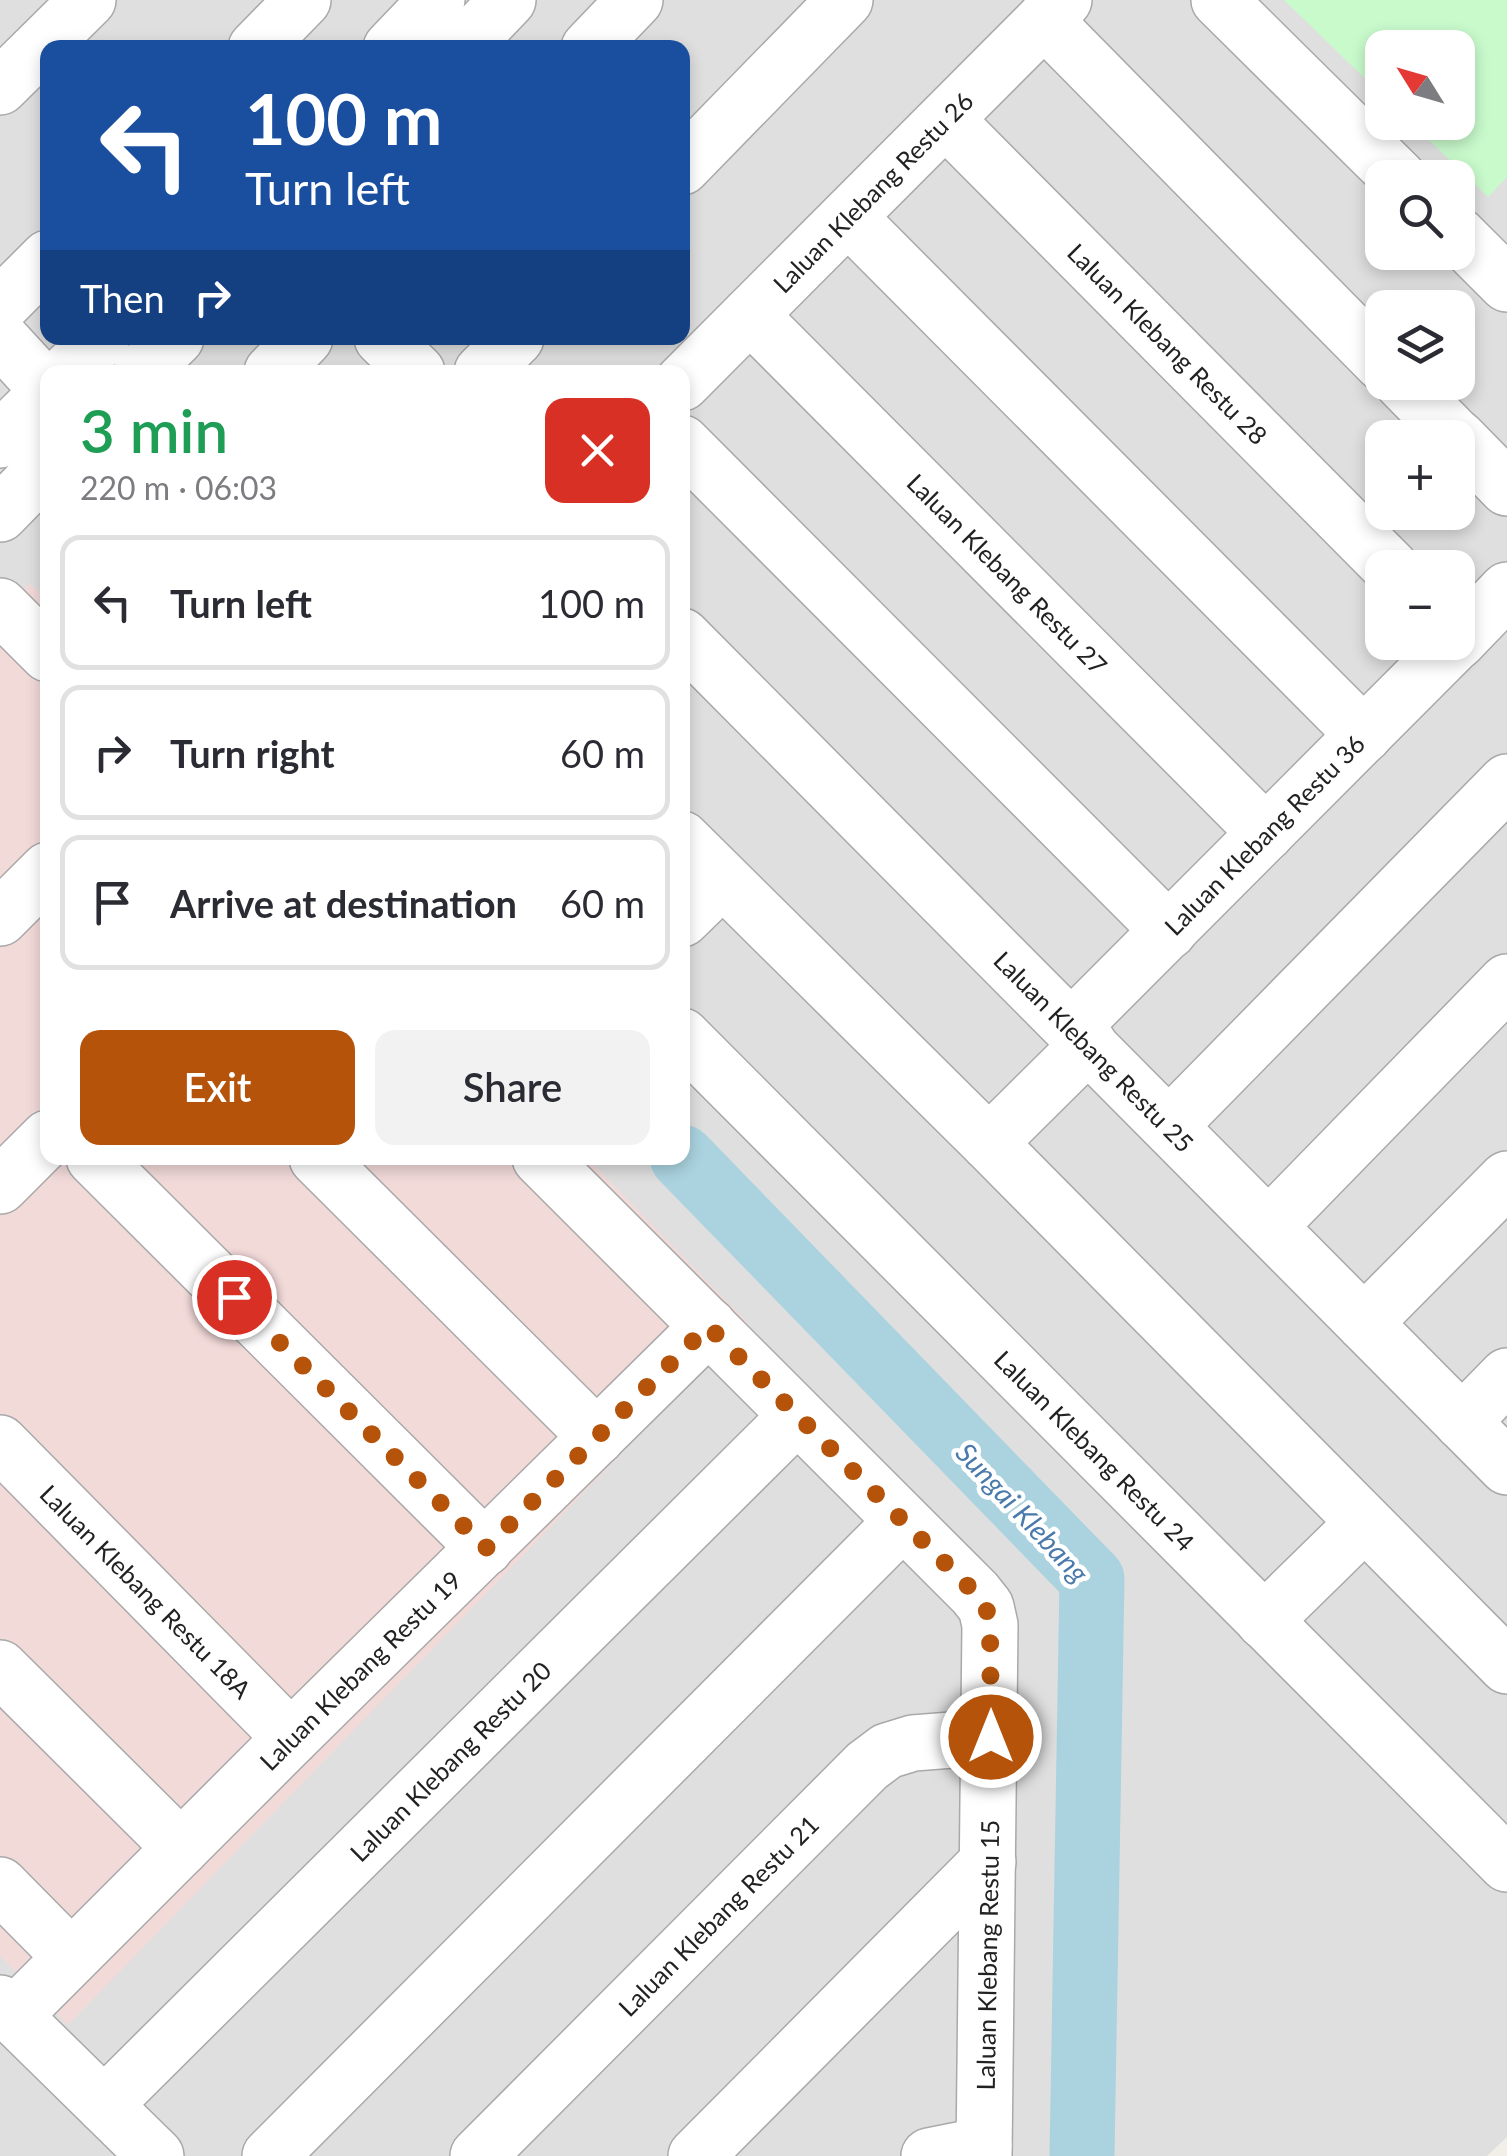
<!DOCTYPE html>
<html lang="en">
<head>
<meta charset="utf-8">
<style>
	:root { --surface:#fff; --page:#f2f2f3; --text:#2b2b33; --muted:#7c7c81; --line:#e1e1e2; --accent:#b45309 }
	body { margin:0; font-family:Lato,sans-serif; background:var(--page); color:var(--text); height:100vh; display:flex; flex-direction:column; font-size:38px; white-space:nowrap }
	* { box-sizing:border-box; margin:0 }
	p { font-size:32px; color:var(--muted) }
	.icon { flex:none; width:55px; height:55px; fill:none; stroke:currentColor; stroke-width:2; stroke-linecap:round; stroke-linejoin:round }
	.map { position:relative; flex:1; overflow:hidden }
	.drawer { position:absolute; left:40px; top:365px; width:650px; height:800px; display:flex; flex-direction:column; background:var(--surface); border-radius:20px; box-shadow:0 5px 15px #0003 }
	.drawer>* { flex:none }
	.guide { position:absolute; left:40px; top:40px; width:650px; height:305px; border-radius:20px; box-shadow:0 5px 15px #0003; background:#1a4fa0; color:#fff; overflow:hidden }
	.needle { width:65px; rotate:307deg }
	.controls { position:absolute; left:1365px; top:30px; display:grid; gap:20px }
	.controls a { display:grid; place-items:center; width:110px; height:110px; border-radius:20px; background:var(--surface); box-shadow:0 5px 15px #0003; font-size:50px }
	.pin { position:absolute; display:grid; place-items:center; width:85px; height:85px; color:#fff; margin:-42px; border:5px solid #fff; border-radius:50%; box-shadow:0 2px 10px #0007 }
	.me { position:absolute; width:110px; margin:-55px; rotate:0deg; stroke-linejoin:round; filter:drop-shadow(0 0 8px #0008) }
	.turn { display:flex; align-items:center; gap:35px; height:210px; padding:0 40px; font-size:45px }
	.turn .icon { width:130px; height:130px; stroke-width:2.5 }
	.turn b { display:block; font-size:70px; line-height:85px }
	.then { display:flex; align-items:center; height:95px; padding:0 40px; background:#0003; gap:20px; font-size:38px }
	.round { display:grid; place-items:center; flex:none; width:105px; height:105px; border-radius:20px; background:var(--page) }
	.head { display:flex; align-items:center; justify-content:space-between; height:170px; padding:0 40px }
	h1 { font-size:60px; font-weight:600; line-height:75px; color:#1e9e55 }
	.primary-button { display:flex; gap:20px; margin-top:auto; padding:20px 40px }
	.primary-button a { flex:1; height:115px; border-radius:20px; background:var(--accent); color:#fff; font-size:40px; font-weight:600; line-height:115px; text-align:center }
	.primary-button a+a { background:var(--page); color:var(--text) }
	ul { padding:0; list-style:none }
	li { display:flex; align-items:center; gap:30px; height:135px; margin:0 20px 15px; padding:0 20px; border:5px solid var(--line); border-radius:20px }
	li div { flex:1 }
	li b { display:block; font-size:38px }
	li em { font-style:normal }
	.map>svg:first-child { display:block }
</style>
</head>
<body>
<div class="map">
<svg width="1507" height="2156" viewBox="0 0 1507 2156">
	<rect width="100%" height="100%" fill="#f2efe9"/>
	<path fill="#e0dfdf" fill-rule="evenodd" d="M 0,0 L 1507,0 L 1507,2137 L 1487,2156 L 0,2156 ZM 48,48 L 682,48 L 682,338 L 48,338 ZM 1382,48 L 1458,48 L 1458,122 L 1382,122 ZM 1382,178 L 1458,178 L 1458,252 L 1382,252 ZM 1382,308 L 1458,308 L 1458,382 L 1382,382 ZM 48,372 L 682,372 L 682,1158 L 48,1158 ZM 1382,438 L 1458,438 L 1458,512 L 1382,512 ZM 1382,568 L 1458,568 L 1458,642 L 1382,642 Z"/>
	<path fill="#f2dad9" d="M 30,583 L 48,601 L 48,1158 L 587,1158 L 748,1323 L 68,2025 L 0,1956 L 0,612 Z"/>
	<path fill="#c8facc" d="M 1284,0 L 1507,0 L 1507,177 L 1488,197 L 1411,123 L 1458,122 L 1458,48 L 1382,48 L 1382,95 Z"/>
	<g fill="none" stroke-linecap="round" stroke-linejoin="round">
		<path stroke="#aad3df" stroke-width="65" d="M 682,1157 L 1092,1579 L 1082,2156"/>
		<g stroke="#a9a9a9" stroke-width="58">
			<g id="minor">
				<path d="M 1219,0 L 1399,178"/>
				<path d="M 1044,20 L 1382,363"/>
				<path d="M 256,48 L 303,0"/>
				<path d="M 391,48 L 437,0"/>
				<path d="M 462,48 L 508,0"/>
				<path d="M 589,48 L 635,0"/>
				<path d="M 0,87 L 88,0"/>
				<path id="s1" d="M 946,120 L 1391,568"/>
				<path d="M 682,167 L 845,0"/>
				<path d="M 848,217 L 1364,735"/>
				<path d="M 1458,235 L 1507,284"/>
				<path d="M 0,306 L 48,258"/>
				<path id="s2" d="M 750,315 L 1266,833"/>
				<path d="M 0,338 L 48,390"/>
				<path d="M 382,338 L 417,372"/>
				<path d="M 67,372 L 102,338"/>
				<path d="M 141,372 L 176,338"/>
				<path d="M 272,372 L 305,338"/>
				<path d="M 482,372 L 516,338"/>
				<path d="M 1402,382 L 1457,438"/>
				<path id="s3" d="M 682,383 L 1064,0"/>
				<path d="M 1458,438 L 1507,488"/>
				<path d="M 0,440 L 48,392"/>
				<path d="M 682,443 L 1169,931"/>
				<path d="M 0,514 L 48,465"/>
				<path d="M 0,606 L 48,654"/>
				<path id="s4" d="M 682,636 L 1507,1467"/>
				<path d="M 1458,641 L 1507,590"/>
				<path d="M 682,839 L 989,1143 L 1507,1666"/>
				<path d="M 0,918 L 48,870"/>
				<path d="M 682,919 L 722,880"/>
				<path id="s5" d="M 1072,1027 L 1456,642"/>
				<path id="s6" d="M 682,1036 L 1507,1864"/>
				<path d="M 1170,1125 L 1507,782"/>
				<path d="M 989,1143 L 1089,1044"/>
				<path d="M 94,1158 L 485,1548"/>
				<path d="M 317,1158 L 597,1437"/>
				<path d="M 540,1158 L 975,1593 L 986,1607 L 990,1625 L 984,2156"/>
				<path d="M 0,1186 L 48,1138"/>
				<path d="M 1269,1226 L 1507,982"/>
				<path d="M 1364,1323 L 1507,1179"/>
				<path d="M 1462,1422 L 1507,1376"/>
				<path id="s7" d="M 0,1443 L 291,1738"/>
				<path d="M 1264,1621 L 1364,1523"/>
				<path d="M 0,1668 L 181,1848"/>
				<path d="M 0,1885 L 71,1957"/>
				<path d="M 0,2003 L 156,2156"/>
				<path id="s8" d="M 13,2016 L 291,1738 L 709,1326"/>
				<path id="s9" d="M 104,2105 L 797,1416"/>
				<path d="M 270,2156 L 902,1522"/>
				<path id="s10" d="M 478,2156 L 867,1766 L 887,1751 L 913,1743 L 991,1737"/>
				<path d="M 696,2156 L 988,1862"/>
				<path d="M 929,2156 L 984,2145"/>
			</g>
		</g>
		<use href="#minor" stroke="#fff" stroke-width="55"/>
	</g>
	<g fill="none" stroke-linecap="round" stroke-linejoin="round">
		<path stroke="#b45309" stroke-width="18" stroke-dasharray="0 32.4" d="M 234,1297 L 486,1548 L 708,1326 L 975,1593 L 986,1607 L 990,1626 L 991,1737"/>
	</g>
	<g text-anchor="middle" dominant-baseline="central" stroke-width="9" stroke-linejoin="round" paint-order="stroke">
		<g font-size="25" fill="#222" stroke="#fff">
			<text stroke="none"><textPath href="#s3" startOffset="270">Laluan Klebang Restu 26</textPath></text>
			<text stroke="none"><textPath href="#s1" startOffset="315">Laluan Klebang Restu 28</textPath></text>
			<text stroke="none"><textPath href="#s2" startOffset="365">Laluan Klebang Restu 27</textPath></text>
			<text stroke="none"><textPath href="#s5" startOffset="272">Laluan Klebang Restu 36</textPath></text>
			<text stroke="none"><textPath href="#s4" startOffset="585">Laluan Klebang Restu 25</textPath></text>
			<text stroke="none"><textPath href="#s6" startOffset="585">Laluan Klebang Restu 24</textPath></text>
			<text stroke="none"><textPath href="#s7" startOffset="208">Laluan Klebang Restu 18A</textPath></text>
			<text stroke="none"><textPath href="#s8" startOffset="490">Laluan Klebang Restu 19</textPath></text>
			<text stroke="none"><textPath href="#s9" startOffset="488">Laluan Klebang Restu 20</textPath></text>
			<text stroke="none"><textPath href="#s10" startOffset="340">Laluan Klebang Restu 21</textPath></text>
			<text transform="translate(987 1955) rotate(-89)">Laluan Klebang Restu 15</text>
		</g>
		<g font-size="28" font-style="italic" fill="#4a7aab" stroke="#fff">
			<text transform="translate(1023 1512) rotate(47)">Sungai Klebang</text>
		</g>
	</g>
</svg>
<div class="controls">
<a><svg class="needle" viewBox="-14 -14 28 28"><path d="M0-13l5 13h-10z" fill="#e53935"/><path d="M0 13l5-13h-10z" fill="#7c7c81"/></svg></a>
<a><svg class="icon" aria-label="search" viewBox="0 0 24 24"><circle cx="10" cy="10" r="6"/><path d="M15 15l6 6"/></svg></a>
<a><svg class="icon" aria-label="layers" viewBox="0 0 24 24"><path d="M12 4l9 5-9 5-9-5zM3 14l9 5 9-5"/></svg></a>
<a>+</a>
<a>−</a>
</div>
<div class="pin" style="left:234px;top:1297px;background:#d93025"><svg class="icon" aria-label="arrive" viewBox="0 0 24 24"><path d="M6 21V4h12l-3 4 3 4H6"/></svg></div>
<svg class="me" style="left:991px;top:1737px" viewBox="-20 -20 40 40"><circle r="17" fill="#b45309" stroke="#fff" stroke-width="3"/><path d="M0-11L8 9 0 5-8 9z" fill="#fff"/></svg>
<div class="guide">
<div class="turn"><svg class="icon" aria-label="left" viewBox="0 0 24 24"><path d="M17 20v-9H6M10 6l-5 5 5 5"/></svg><div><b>100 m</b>Turn left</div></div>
<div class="then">Then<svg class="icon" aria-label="right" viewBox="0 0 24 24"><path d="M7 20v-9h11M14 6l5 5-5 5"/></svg></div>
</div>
<section class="drawer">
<div class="head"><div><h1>3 min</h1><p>220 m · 06:03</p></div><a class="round" style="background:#d93025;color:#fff"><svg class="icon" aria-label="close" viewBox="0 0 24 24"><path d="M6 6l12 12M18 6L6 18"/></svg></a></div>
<ul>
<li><svg class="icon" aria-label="left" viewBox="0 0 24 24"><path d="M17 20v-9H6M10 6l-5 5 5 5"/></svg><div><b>Turn left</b></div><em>100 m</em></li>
<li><svg class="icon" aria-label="right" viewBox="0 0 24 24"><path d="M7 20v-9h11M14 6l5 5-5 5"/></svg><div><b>Turn right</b></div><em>60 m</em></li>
<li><svg class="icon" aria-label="arrive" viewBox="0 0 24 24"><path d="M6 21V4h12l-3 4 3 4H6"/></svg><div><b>Arrive at destination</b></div><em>60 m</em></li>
</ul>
<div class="primary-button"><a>Exit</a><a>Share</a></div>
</section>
</div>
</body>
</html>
